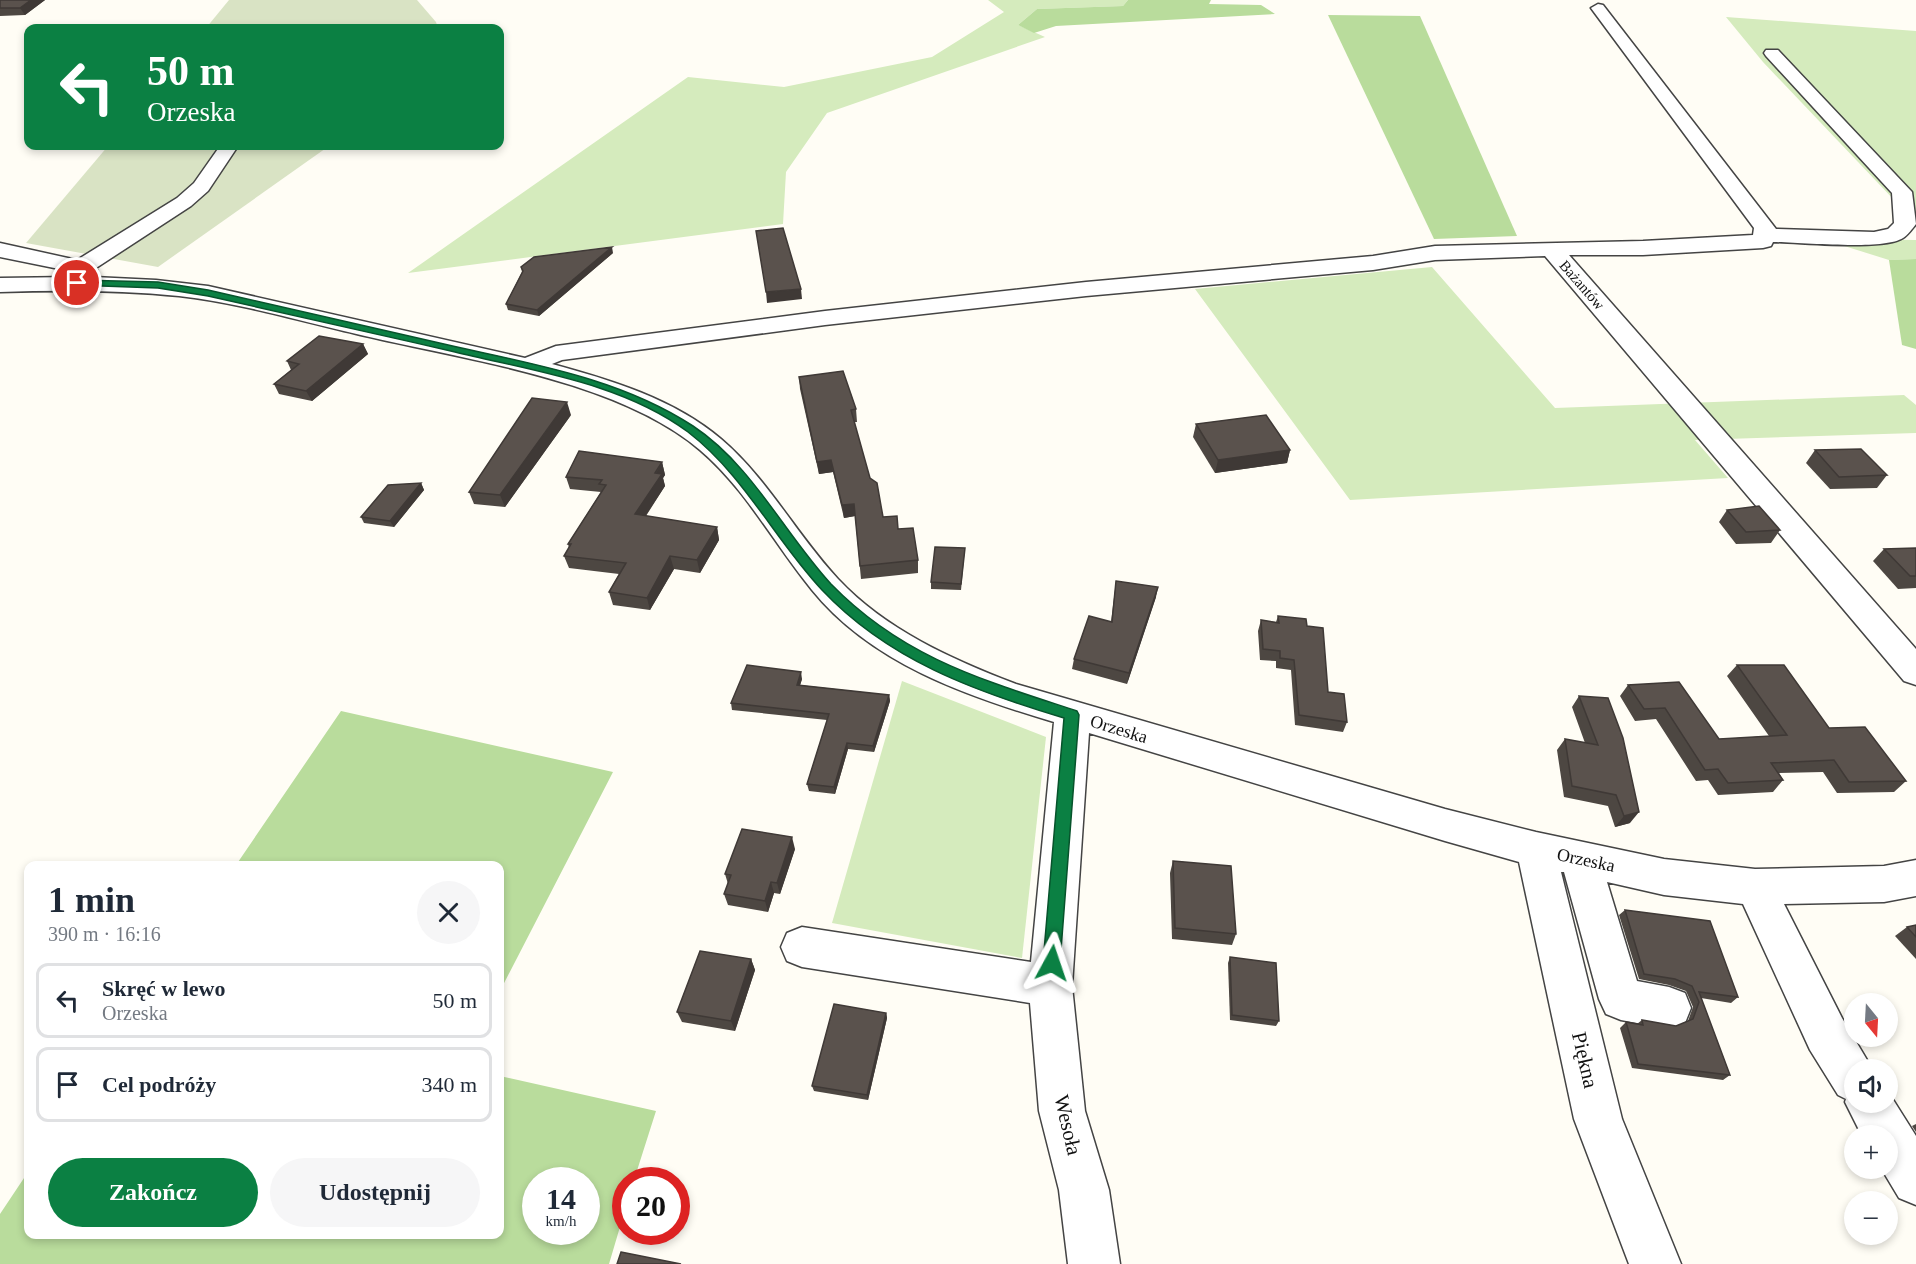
<!DOCTYPE html>
<html lang="pl">
<head>
<meta charset="utf-8">
<style>
	:root { --surface:#fff; --page:#f6f6f7; --text:#1f2937; --muted:#747a83; --line:#e0e1e3; --accent:#0b8043 }
	body { margin:0; font-family:"Times New Roman",serif; background:var(--page); color:var(--text); height:100vh; display:flex; flex-direction:column; font-size:22px; white-space:nowrap }
	* { box-sizing:border-box; margin:0 }
	p { font-size:20px; color:var(--muted) }
	.icon { flex:none; width:33px; height:33px; fill:none; stroke:currentColor; stroke-width:2; stroke-linecap:round; stroke-linejoin:round }
	.map { position:relative; flex:1; overflow:hidden }
	.details { position:absolute; left:24px; top:861px; width:480px; height:378px; display:flex; flex-direction:column; background:var(--surface); border-radius:12px; box-shadow:0 3px 9px #0003 }
	.details>* { flex:none }
	.hud { position:absolute; left:24px; top:24px; width:480px; height:126px; border-radius:12px; box-shadow:0 3px 9px #0003; background:#0b8043; color:#fff; overflow:hidden }
	.needle { width:39px; rotate:162deg }
	.tools { position:absolute; left:1844px; top:993px; display:grid; gap:12px }
	.tools a { display:grid; place-items:center; width:54px; height:54px; border-radius:50%; background:var(--surface); box-shadow:0 3px 9px #0003; font-size:30px }
	.speed { position:absolute; left:522px; top:1167px; display:flex; gap:12px; font-size:30px; font-weight:700; text-align:center }
	.speed>* { display:grid; place-content:center; width:78px; height:78px; border-radius:50%; background:var(--surface); box-shadow:0 3px 9px #0003; line-height:1 }
	.speed small { font-size:15px; font-weight:400 }
	.speed .limit { border:9px solid #d22; background:#fff; color:#111 }
	.pin { position:absolute; display:grid; place-items:center; width:51px; height:51px; color:#fff; margin:-26px; border:3px solid #fff; border-radius:50%; box-shadow:0 2px 6px #0007 }
	.me { position:absolute; width:66px; margin:-33px; rotate:5deg; stroke-linejoin:round; filter:drop-shadow(0 0 4px #0008) }
	.turn { display:flex; align-items:center; gap:21px; height:126px; padding:0 24px; font-size:27px }
	.turn .icon { width:78px; height:78px; stroke-width:2.5 }
	.turn b { display:block; font-size:42px; line-height:51px }
	.round { display:grid; place-items:center; flex:none; width:63px; height:63px; border-radius:32px; background:var(--page) }
	.overview { display:flex; align-items:center; justify-content:space-between; height:102px; padding:0 24px }
	h1 { font-size:36px; font-weight:600; line-height:45px }
	.primary-button { display:flex; gap:12px; margin-top:auto; padding:12px 24px }
	.primary-button a { flex:1; height:69px; border-radius:36px; background:var(--accent); color:#fff; font-size:24px; font-weight:600; line-height:69px; text-align:center }
	.primary-button a+a { background:var(--page); color:var(--text) }
	ul { padding:0; list-style:none }
	li { display:flex; align-items:center; gap:18px; height:75px; margin:0 12px 9px; padding:0 12px; border:3px solid var(--line); border-radius:12px }
	li div { flex:1 }
	li b { display:block; font-size:22px }
	li em { font-style:normal }
	.map>svg:first-child { display:block }
</style>
</head>
<body>
<div class="map">
<svg width="1916" height="1264" viewBox="0 0 1916 1264">
	<rect width="100%" height="100%" fill="#fffdf5"/>
	<g fill="#d5ebbd">
		<path d="M 988,0 L 1128,0 L 1123,6 L 1037,9 L 1018,25 L 1045,37 L 827,113 L 786,172 L 783,224 L 408,273 L 688,77 L 784,87 L 932,57 L 1004,12 Z"/>
		<path d="M 1726,17 L 1916,31 L 1916,223 L 1763,62 Z"/>
		<path d="M 1822,239 L 1916,240 L 1916,259 L 1889,260 Z"/>
		<path d="M 1432,267 L 1555,408 L 1904,395 L 1916,405 L 1916,433 L 1695,440 L 1728,478 L 1350,500 L 1195,289 Z"/>
		<path d="M 902,681 L 1046,737 L 1022,958 L 832,923 Z"/>
	</g>
	<g fill="#b9dc9c" fill-rule="evenodd">
		<path d="M 1128,0 L 1211,0 L 1209,4 L 1261,5 L 1275,14 L 1056,26 L 1034,33 L 1018,25 L 1037,9 L 1123,6 Z"/>
		<path d="M 1328,15 L 1420,16 L 1517,236 L 1434,239 Z"/>
		<path d="M 1916,259 L 1916,349 L 1902,345 L 1889,260 Z"/>
		<path d="M 341,711 L 613,772 L 500,991 L 500,866 L 236,865 Z"/>
		<path d="M 500,1076 L 656,1111 L 634,1180 L 626,1180 L 625,1210 L 609,1264 L 0,1264 L 0,1214 L 28,1172 L 28,1234 L 500,1234 ZM 586,1180 L 586,1232 L 536,1232 L 536,1180 Z"/>
	</g>
	<g fill="#d9e3c4">
		<path d="M 229,0 L 417,0 L 436,22 L 438,28 L 206,28 Z"/>
		<path d="M 108,146 L 329,146 L 158,267 L 26,243 Z"/>
	</g>
	<g fill="none" stroke-linecap="round" stroke-linejoin="round">
		<g stroke="#444" stroke-width="3">
			<path id="minor" d="M 1598,4 L 1603,5 L 1776,229 L 1874,232 L 1888,229 L 1894,223 L 1892,193 L 1766,56 L 1764,53 L 1766,50 L 1778,50 L 1912,192 L 1916,224 C 1912,229 1908,235 1903,238 C 1883,251 1800,242 1773,242 L 1771,246 L 1763,248 L 1643,255 L 1569,255 L 1916,649 L 1916,685 L 1904,681 L 1545,256 L 1435,260 L 1373,270 L 1086,296 L 825,325 L 562,360 L 552,364 C 611,380 674,399 721,439 C 768,479 796,534 838,579 C 886,630 951,659 1016,684 L 1445,809 L 1536,832 L 1664,859 L 1755,869 L 1884,866 L 1916,860 L 1916,896 L 1884,902 L 1784,904 L 1842,1018 L 1873,1070 L 1854,1070 L 1854,1102 L 1887,1102 L 1887,1090 L 1916,1136 L 1916,1205 L 1899,1198 L 1881,1168 L 1887,1168 L 1887,1136 L 1862,1136 L 1845,1102 L 1846,1099 L 1838,1095 L 1810,1050 L 1743,904 L 1664,895 L 1607,882 L 1637,981 L 1669,987 L 1685,993 L 1691,1008 L 1685,1023 L 1669,1029 L 1621,1020 L 1606,1014 L 1599,999 L 1564,872 L 1561,872 L 1622,1119 L 1681,1264 L 1629,1264 L 1574,1119 L 1519,862 L 1445,841 L 1089,733 L 1072,986 L 1085,1111 L 1109,1190 L 1120,1264 L 1068,1264 L 1059,1190 L 1039,1111 L 1030,1003 L 802,967 L 787,961 L 781,947 L 787,933 L 802,927 L 1031,962 L 1054,722 C 966,696 871,663 812,590 C 774,544 746,489 700,450 C 619,381 468,360 365,336 C 304,322 241,303 179,296 C 119,290 60,290 0,292 L 0,278 L 72,277 L 74,272 L 0,257 L 0,243 L 77,260 L 177,198 L 194,183 L 220,146 L 238,146 L 208,191 L 191,206 L 96,268 L 97,270 L 94,277 L 156,280 L 208,286 L 525,358 L 556,346 L 825,311 L 1086,282 L 1373,256 L 1435,246 L 1643,241 L 1753,235 L 1754,228 L 1591,8 Z"/>
		</g>
		<use href="#minor" fill="#fff" fill-rule="evenodd"/>
	</g>
	<g fill="#4d4742">
		<path d="M 0,0 L 45,0 L 25,15 L 0,16 Z"/>
		<path d="M 613,253 L 539,316 L 508,310 L 506,304 L 522,272 L 521,267 Z"/>
		<path d="M 363,344 L 368,354 L 312,401 L 279,394 L 274,384 L 291,370 L 287,361 Z"/>
		<path d="M 799,377 L 856,409 L 857,422 L 854,422 L 870,478 L 883,517 L 898,529 L 918,560 L 918,573 L 861,579 L 855,516 L 844,518 L 833,472 L 819,474 L 800,389 Z"/>
		<path d="M 571,415 L 505,507 L 474,504 L 469,492 Z"/>
		<path d="M 1196,424 L 1290,450 L 1287,463 L 1215,473 L 1193,437 Z"/>
		<path d="M 1815,450 L 1887,475 L 1877,488 L 1830,489 L 1806,463 Z"/>
		<path d="M 662,462 L 665,475 L 663,478 L 665,486 L 646,516 L 717,527 L 719,540 L 700,573 L 674,569 L 650,610 L 613,605 L 609,592 L 619,574 L 569,568 L 564,556 L 569,548 L 568,544 L 601,492 L 570,489 L 566,477 Z"/>
		<path d="M 421,483 L 424,490 L 394,527 L 364,523 L 361,517 Z"/>
		<path d="M 1727,510 L 1780,530 L 1771,543 L 1736,544 L 1719,522 Z"/>
		<path d="M 965,548 L 961,590 L 931,589 L 931,582 Z"/>
		<path d="M 1916,548 L 1916,588 L 1898,589 L 1873,561 L 1884,549 Z"/>
		<path d="M 1116,581 L 1156,597 L 1127,684 L 1072,669 L 1074,659 L 1111,622 Z"/>
		<path d="M 1278,616 L 1307,626 L 1328,692 L 1347,722 L 1343,732 L 1295,725 L 1291,670 L 1276,668 L 1276,661 L 1260,660 L 1258,631 L 1261,620 L 1276,622 Z"/>
		<path d="M 1737,665 L 1829,728 L 1906,781 L 1894,792 L 1837,793 L 1823,772 L 1779,773 L 1783,780 L 1773,792 L 1718,795 L 1708,780 L 1696,781 L 1656,719 L 1635,721 L 1620,696 L 1628,685 L 1719,739 L 1769,736 L 1727,676 Z"/>
		<path d="M 802,679 L 800,685 L 889,695 L 890,701 L 874,752 L 848,749 L 835,794 L 809,791 L 807,784 L 827,720 L 732,710 L 731,703 Z"/>
		<path d="M 1579,696 L 1630,823 L 1615,827 L 1608,806 L 1564,797 L 1557,750 L 1565,739 L 1585,743 L 1572,707 Z"/>
		<path d="M 795,849 L 780,894 L 774,893 L 768,912 L 728,905 L 724,894 L 728,884 L 725,874 Z"/>
		<path d="M 1173,861 L 1236,934 L 1232,945 L 1172,939 L 1170,873 Z"/>
		<path d="M 1625,910 L 1738,997 L 1731,1003 L 1701,998 L 1730,1075 L 1723,1080 L 1632,1068 L 1620,1028 L 1626,1022 L 1637,1024 L 1642,1020 L 1676,1026 L 1688,1021 L 1693,1007 L 1686,991 L 1669,985 L 1639,979 L 1619,915 Z"/>
		<path d="M 1916,925 L 1916,959 L 1895,936 L 1907,927 Z"/>
		<path d="M 1230,957 L 1279,1021 L 1276,1026 L 1230,1020 L 1228,963 Z"/>
		<path d="M 751,959 L 755,970 L 735,1031 L 682,1022 L 677,1012 Z"/>
		<path d="M 886,1013 L 887,1018 L 868,1100 L 814,1091 L 812,1086 Z"/>
		<path d="M 1916,1124 L 1916,1132 L 1912,1126 Z"/>
	</g>
	<g fill="#3f3936">
		<path d="M 31,0 L 45,0 L 25,15 L 20,8 Z"/>
		<path d="M 612,247 L 613,253 L 539,316 L 537,310 Z"/>
		<path d="M 801,289 L 802,299 L 767,303 L 766,292 Z"/>
		<path d="M 363,344 L 368,354 L 312,401 L 306,391 Z"/>
		<path d="M 567,402 L 571,415 L 505,507 L 500,495 Z"/>
		<path d="M 1290,450 L 1287,463 L 1215,473 L 1218,460 Z"/>
		<path d="M 831,460 L 833,472 L 819,474 L 817,462 Z"/>
		<path d="M 662,462 L 665,475 L 663,478 L 665,486 L 638,527 L 635,514 Z"/>
		<path d="M 421,483 L 424,490 L 394,527 L 390,521 Z"/>
		<path d="M 854,504 L 855,516 L 844,518 L 842,505 Z"/>
		<path d="M 717,527 L 719,540 L 700,573 L 697,560 Z"/>
		<path d="M 670,556 L 674,569 L 650,610 L 647,598 Z"/>
		<path d="M 1158,587 L 1156,597 L 1127,684 L 1129,673 Z"/>
		<path d="M 801,672 L 802,679 L 798,692 L 797,685 Z"/>
		<path d="M 889,695 L 890,701 L 874,752 L 873,746 Z"/>
		<path d="M 847,743 L 848,749 L 835,794 L 834,787 Z"/>
		<path d="M 1639,812 L 1630,823 L 1615,827 L 1624,816 Z"/>
		<path d="M 792,837 L 795,849 L 780,894 L 777,883 Z"/>
		<path d="M 771,882 L 774,893 L 768,912 L 765,901 Z"/>
		<path d="M 751,959 L 755,970 L 735,1031 L 731,1021 Z"/>
		<path d="M 886,1013 L 887,1018 L 868,1100 L 867,1095 Z"/>
	</g>
	<g fill="#5a524d" stroke="#3f3936" stroke-width="1.5">
		<path d="M 0,0 L 31,0 L 20,8 L 0,8 Z"/>
		<path d="M 783,228 L 801,289 L 766,292 L 756,231 Z"/>
		<path d="M 612,247 L 537,310 L 506,304 L 523,271 L 521,267 L 534,257 Z"/>
		<path d="M 319,336 L 363,344 L 306,391 L 274,384 L 299,364 L 287,361 Z"/>
		<path d="M 843,371 L 856,409 L 851,410 L 870,478 L 877,483 L 883,517 L 897,516 L 898,529 L 913,528 L 918,560 L 860,566 L 854,504 L 842,505 L 831,460 L 817,462 L 799,377 Z"/>
		<path d="M 532,398 L 567,402 L 500,495 L 469,492 Z"/>
		<path d="M 1266,415 L 1290,450 L 1218,460 L 1196,424 Z"/>
		<path d="M 1861,449 L 1887,475 L 1839,477 L 1815,450 Z"/>
		<path d="M 579,451 L 662,462 L 655,473 L 662,474 L 635,514 L 717,527 L 697,560 L 670,556 L 647,598 L 609,592 L 626,563 L 564,556 L 571,544 L 568,544 L 606,485 L 599,484 L 602,480 L 566,477 Z"/>
		<path d="M 421,483 L 390,521 L 361,517 L 388,485 Z"/>
		<path d="M 1759,506 L 1780,530 L 1746,532 L 1727,510 Z"/>
		<path d="M 935,547 L 965,548 L 961,584 L 931,582 Z"/>
		<path d="M 1916,548 L 1916,576 L 1910,576 L 1884,549 Z"/>
		<path d="M 1116,581 L 1158,587 L 1129,673 L 1074,659 L 1089,616 L 1112,622 Z"/>
		<path d="M 1278,616 L 1306,619 L 1307,626 L 1323,628 L 1328,692 L 1344,694 L 1347,722 L 1299,715 L 1294,660 L 1280,658 L 1280,651 L 1263,649 L 1261,620 L 1279,623 Z"/>
		<path d="M 747,665 L 801,672 L 797,685 L 889,695 L 873,746 L 847,743 L 834,787 L 807,784 L 829,714 L 731,703 Z"/>
		<path d="M 1737,665 L 1784,665 L 1829,728 L 1865,727 L 1906,781 L 1849,782 L 1834,760 L 1771,763 L 1783,780 L 1728,783 L 1718,769 L 1705,770 L 1665,708 L 1644,709 L 1628,685 L 1679,682 L 1719,739 L 1787,735 Z"/>
		<path d="M 1579,696 L 1608,698 L 1623,738 L 1639,812 L 1624,816 L 1616,795 L 1572,786 L 1565,739 L 1598,745 Z"/>
		<path d="M 742,829 L 792,837 L 777,883 L 771,882 L 765,901 L 724,894 L 731,875 L 725,874 Z"/>
		<path d="M 1173,861 L 1231,866 L 1236,934 L 1175,928 Z"/>
		<path d="M 1625,910 L 1710,921 L 1738,997 L 1699,992 L 1730,1075 L 1638,1064 L 1626,1022 L 1643,1025 L 1642,1020 L 1676,1026 L 1693,1019 L 1699,1002 L 1692,986 L 1675,979 L 1644,974 Z"/>
		<path d="M 1916,925 L 1916,937 L 1907,927 Z"/>
		<path d="M 700,951 L 751,959 L 731,1021 L 677,1012 Z"/>
		<path d="M 1230,957 L 1276,963 L 1279,1021 L 1232,1015 Z"/>
		<path d="M 834,1004 L 886,1013 L 867,1095 L 812,1086 Z"/>
		<path d="M 621,1252 L 681,1264 L 617,1264 Z"/>
	</g>
	<path fill="#0b8043" stroke="#07532c" stroke-width="1.5" d="M 77,280 L 158,282 L 208,290 C 291,309 374,328 457,347 C 538,365 623,380 693,426 C 752,465 784,533 831,584 C 903,658 983,680 1077,711 L 1079,715 L 1060,963 L 1058,969 L 1052,971 L 1045,969 L 1043,963 L 1064,718 C 974,691 888,660 822,590 C 775,540 744,475 688,432 C 622,383 533,371 455,352 C 373,333 291,315 208,296 L 158,288 L 74,285 L 74,281 Z"/>
	<g text-anchor="middle" dominant-baseline="central" stroke-width="6" stroke-linejoin="round" paint-order="stroke">
		<g font-size="15" fill="#111" stroke="#fff">
			<text transform="translate(1582 285) rotate(49)">Bażantów</text>
		</g>
		<g font-size="18" fill="#111" stroke="#fff">
			<text transform="translate(1119 729) rotate(17)">Orzeska</text>
			<text transform="translate(1586 860) rotate(12)">Orzeska</text>
		</g>
		<g font-size="21" fill="#111" stroke="#fff">
			<text transform="translate(1585 1060) rotate(77)">Piękna</text>
			<text transform="translate(1068 1125) rotate(77)">Wesoła</text>
		</g>
	</g>
</svg>
<div class="tools">
<a><svg class="needle" viewBox="-14 -14 28 28"><path d="M0-13l5 13h-10z" fill="#e53935"/><path d="M0 13l5-13h-10z" fill="#747a83"/></svg></a>
<a><svg class="icon" aria-label="sound" viewBox="0 0 24 24"><path d="M4 9h4l5-4v14l-5-4H4zM17 9q2 3 0 6"/></svg></a>
<a>+</a>
<a>−</a>
</div>
<div class="speed"><div>14<small>km/h</small></div><div class="limit">20</div></div>
<div class="pin" style="left:77px;top:283px;background:#d93025"><svg class="icon" aria-label="arrive" viewBox="0 0 24 24"><path d="M6 21V4h12l-3 4 3 4H6"/></svg></div>
<svg class="me" style="left:1052px;top:963px" viewBox="-20 -20 40 40"><path d="M0-17L14 15 0 8-14 15z" fill="#0b8043" stroke="#fff" stroke-width="4"/></svg>
<div class="hud">
<div class="turn"><svg class="icon" aria-label="left" viewBox="0 0 24 24"><path d="M17 20v-9H6M10 6l-5 5 5 5"/></svg><div><b>50 m</b>Orzeska</div></div>
</div>
<section class="details">
<div class="overview"><div><h1>1 min</h1><p>390 m · 16:16</p></div><a class="round"><svg class="icon" aria-label="close" viewBox="0 0 24 24"><path d="M6 6l12 12M18 6L6 18"/></svg></a></div>
<ul>
<li><svg class="icon" aria-label="left" viewBox="0 0 24 24"><path d="M17 20v-9H6M10 6l-5 5 5 5"/></svg><div><b>Skręć w lewo</b><p>Orzeska</p></div><em>50 m</em></li>
<li><svg class="icon" aria-label="arrive" viewBox="0 0 24 24"><path d="M6 21V4h12l-3 4 3 4H6"/></svg><div><b>Cel podróży</b></div><em>340 m</em></li>
</ul>
<div class="primary-button"><a>Zakończ</a><a>Udostępnij</a></div>
</section>
</div>
</body>
</html>
